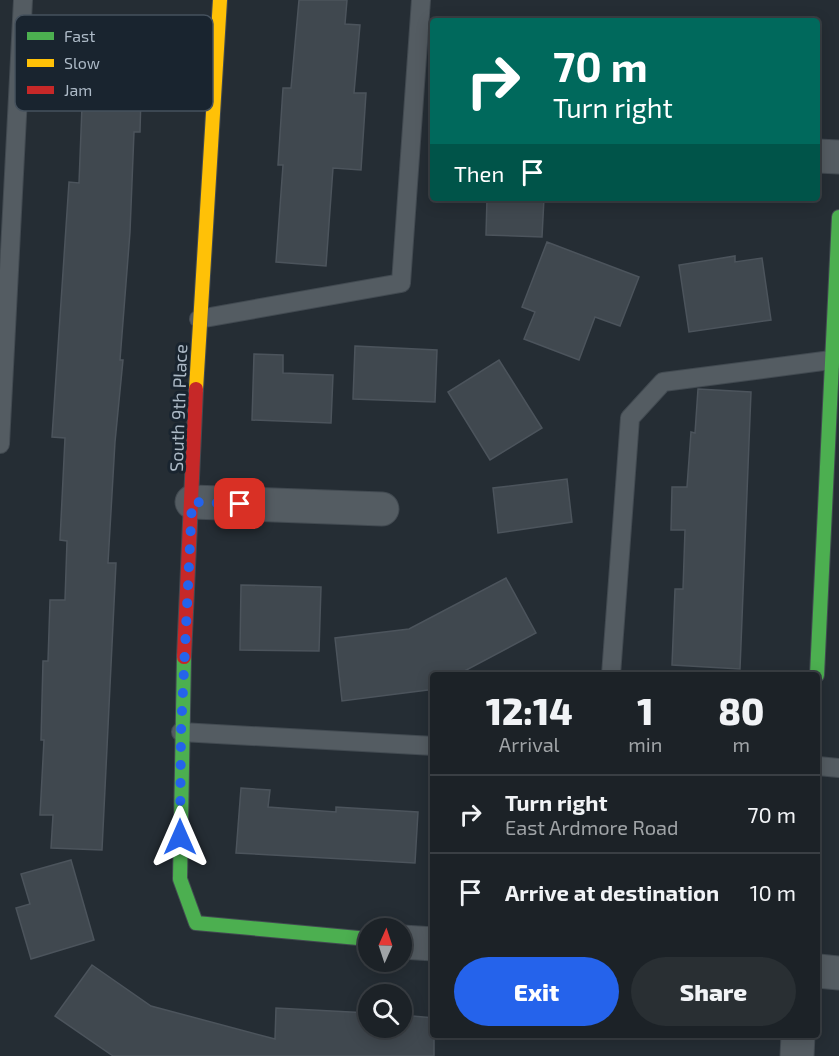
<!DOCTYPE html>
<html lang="en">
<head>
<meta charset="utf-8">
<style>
	:root { --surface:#1c2227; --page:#292f33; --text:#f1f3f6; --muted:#a0a4a7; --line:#3a3f44; --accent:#2563eb }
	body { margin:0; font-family:"Exo 2",sans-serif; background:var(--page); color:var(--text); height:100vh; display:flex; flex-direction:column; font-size:22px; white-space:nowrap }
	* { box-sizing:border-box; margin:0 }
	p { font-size:20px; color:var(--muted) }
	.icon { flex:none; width:33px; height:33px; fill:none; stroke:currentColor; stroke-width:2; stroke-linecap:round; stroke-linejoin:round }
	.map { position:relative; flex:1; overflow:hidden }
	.panel { position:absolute; left:430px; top:672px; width:390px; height:366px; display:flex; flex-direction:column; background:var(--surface); border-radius:6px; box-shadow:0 3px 15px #0003,0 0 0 2px var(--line) }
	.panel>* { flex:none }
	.guide { position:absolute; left:430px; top:18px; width:390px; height:183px; border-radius:6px; box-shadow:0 3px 15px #0003,0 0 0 2px var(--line); background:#00695c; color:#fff; overflow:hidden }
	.needle { width:39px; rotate:3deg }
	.tools { position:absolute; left:358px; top:918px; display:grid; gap:12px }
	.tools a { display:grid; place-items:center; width:54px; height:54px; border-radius:50%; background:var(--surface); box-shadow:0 3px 15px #0003,0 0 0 2px var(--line); font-size:30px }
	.pin { position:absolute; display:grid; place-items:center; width:51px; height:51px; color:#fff; margin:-26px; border-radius:12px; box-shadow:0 3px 9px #0006 }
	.me { position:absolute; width:66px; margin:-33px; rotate:0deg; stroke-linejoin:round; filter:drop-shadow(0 0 4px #0008) }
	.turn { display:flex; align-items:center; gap:21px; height:126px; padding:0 24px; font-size:27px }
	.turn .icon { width:78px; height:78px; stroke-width:2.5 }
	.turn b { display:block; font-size:42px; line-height:51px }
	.then { display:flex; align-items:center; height:57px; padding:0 24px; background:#0003; gap:12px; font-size:22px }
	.eta { display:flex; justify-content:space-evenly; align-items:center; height:102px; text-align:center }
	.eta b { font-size:36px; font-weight:800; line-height:42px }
	.primary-button { display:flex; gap:12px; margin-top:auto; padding:12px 24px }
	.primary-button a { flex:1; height:69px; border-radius:36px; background:var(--accent); color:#fff; font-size:24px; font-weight:800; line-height:69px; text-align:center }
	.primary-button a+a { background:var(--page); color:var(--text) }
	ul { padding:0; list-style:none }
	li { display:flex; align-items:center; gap:18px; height:78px; padding:0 24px; border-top:2px solid var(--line) }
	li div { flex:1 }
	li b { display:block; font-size:22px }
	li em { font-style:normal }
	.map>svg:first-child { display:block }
</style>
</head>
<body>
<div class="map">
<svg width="839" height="1056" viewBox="0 0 839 1056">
	<rect width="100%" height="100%" fill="#252d34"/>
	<g fill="#40484f" stroke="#4c545c" stroke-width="1.5">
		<path d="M 299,0 L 347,0 L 345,24 L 360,25 L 354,93 L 366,93 L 361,170 L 333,168 L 326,266 L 276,262 L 283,165 L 278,165 L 283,88 L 291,88 Z"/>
		<path d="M 84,55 L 142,57 L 140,132 L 134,132 L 130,232 L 120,360 L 123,360 L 115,442 L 108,563 L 116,563 L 102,850 L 51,848 L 53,815 L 40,815 L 44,740 L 41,740 L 43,661 L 48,661 L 50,600 L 65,600 L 67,541 L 60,540 L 65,438 L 52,437 L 69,182 L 79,183 Z"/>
		<path d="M 487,198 L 544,198 L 542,237 L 486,235 Z"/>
		<path d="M 547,242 L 639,277 L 620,326 L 595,317 L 579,360 L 524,339 L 535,312 L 522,307 Z"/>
		<path d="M 735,256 L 735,262 L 762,258 L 771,320 L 689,332 L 679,265 Z"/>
		<path d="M 355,346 L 437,350 L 435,402 L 353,399 Z"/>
		<path d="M 254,354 L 283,355 L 283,373 L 333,375 L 331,423 L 252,420 Z"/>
		<path d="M 499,360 L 542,428 L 490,460 L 448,392 Z"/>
		<path d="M 698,389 L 751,392 L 740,669 L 672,665 L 675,589 L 683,589 L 685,530 L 671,530 L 672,487 L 687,487 L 691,432 L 695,433 Z"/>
		<path d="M 567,479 L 572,522 L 498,533 L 493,488 Z"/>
		<path d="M 506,578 L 536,633 L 457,675 L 434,675 L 434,687 L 428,690 L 342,701 L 335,638 L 409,629 Z"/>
		<path d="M 241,585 L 321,587 L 319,651 L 240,650 Z"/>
		<path d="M 241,788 L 270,790 L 268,807 L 336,812 L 336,807 L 418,812 L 415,863 L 236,853 Z"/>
		<path d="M 71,860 L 94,940 L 31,959 L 16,908 L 30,904 L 21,874 Z"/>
		<path d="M 92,965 L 151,1006 L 275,1039 L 276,1008 L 369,1013 L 369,1028 L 402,1028 L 402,1015 L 434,1018 L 434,1056 L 113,1056 L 55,1016 Z"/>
	</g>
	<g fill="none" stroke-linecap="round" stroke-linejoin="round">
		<g stroke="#424a51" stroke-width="20">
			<g id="lane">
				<path d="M 199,319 L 401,283 L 421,0"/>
				<path d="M 0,444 L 23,0"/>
				<path d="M 611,675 L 630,418 L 663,382 L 839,359"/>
				<path d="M 181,732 L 434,746"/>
				<path d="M 818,766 L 839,768"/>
			</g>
		</g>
		<g stroke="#424a51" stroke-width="35">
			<g id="street">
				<path d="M 818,156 L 839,157"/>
				<path d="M 192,502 L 382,509"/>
				<path d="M 402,942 L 434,944"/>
				<path d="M 818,971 L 839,973"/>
				<path d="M 797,1056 L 798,1035"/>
			</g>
		</g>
		<g stroke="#424a51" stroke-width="16">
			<g id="fast">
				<path d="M 184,657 L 180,879 L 196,923 L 369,939"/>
				<path d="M 817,675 L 839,217"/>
			</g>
		</g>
		<g stroke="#424a51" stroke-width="16">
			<path id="slow" d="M 196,389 L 220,0"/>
		</g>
		<g stroke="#424a51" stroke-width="16">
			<path id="jam" d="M 184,657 L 196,389"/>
		</g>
		<use href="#lane" stroke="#545c62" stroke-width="18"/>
		<use href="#street" stroke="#545c62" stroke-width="33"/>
		<use href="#fast" stroke="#4caf50" stroke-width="14"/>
		<use href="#slow" stroke="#ffc107" stroke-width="14"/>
		<use href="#jam" stroke="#c62828" stroke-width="14"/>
	</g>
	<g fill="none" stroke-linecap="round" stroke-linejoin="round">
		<path stroke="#2563eb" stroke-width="10" stroke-dasharray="0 18" d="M 180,837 L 181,732 L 192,502 L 240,504"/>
	</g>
	<g text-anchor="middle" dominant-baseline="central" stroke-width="6" stroke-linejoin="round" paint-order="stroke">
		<g font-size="18" fill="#adbac7" stroke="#19242f">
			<text transform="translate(178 408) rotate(-88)">South 9th Place</text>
		</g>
	</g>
	<rect x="15" y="15" width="198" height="96" rx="9" fill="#19242f" stroke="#45515d" stroke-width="1.5"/>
	<rect x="27" y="32" width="27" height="8" fill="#4caf50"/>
	<rect x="27" y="59" width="27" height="8" fill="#ffc107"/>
	<rect x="27" y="86" width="27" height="8" fill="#c62828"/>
	<g font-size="16" fill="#adbac7">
		<text x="64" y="42">Fast</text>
		<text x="64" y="69">Slow</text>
		<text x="64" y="96">Jam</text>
	</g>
</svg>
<div class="tools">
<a><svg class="needle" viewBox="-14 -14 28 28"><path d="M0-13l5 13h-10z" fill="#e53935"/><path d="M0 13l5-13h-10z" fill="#a0a4a7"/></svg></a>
<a><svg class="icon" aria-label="search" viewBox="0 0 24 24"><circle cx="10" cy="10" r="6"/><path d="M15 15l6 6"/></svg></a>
</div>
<div class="pin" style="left:240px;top:504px;background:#d93025"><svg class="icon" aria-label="arrive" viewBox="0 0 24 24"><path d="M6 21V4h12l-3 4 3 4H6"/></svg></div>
<svg class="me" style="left:180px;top:837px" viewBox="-20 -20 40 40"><path d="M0-17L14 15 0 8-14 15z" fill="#2563eb" stroke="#fff" stroke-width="4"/></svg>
<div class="guide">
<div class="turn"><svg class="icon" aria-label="right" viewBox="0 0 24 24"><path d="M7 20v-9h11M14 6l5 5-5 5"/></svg><div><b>70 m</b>Turn right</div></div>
<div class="then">Then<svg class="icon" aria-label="arrive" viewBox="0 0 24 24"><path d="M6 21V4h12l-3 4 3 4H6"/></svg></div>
</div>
<section class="panel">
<div class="eta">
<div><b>12:14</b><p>Arrival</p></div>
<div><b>1</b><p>min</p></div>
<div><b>80</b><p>m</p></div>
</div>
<ul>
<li><svg class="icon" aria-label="right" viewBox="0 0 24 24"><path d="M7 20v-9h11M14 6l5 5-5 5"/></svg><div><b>Turn right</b><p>East Ardmore Road</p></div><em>70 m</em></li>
<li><svg class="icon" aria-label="arrive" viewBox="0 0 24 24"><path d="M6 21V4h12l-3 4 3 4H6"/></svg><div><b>Arrive at destination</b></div><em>10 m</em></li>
</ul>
<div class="primary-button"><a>Exit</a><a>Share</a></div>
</section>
</div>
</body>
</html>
